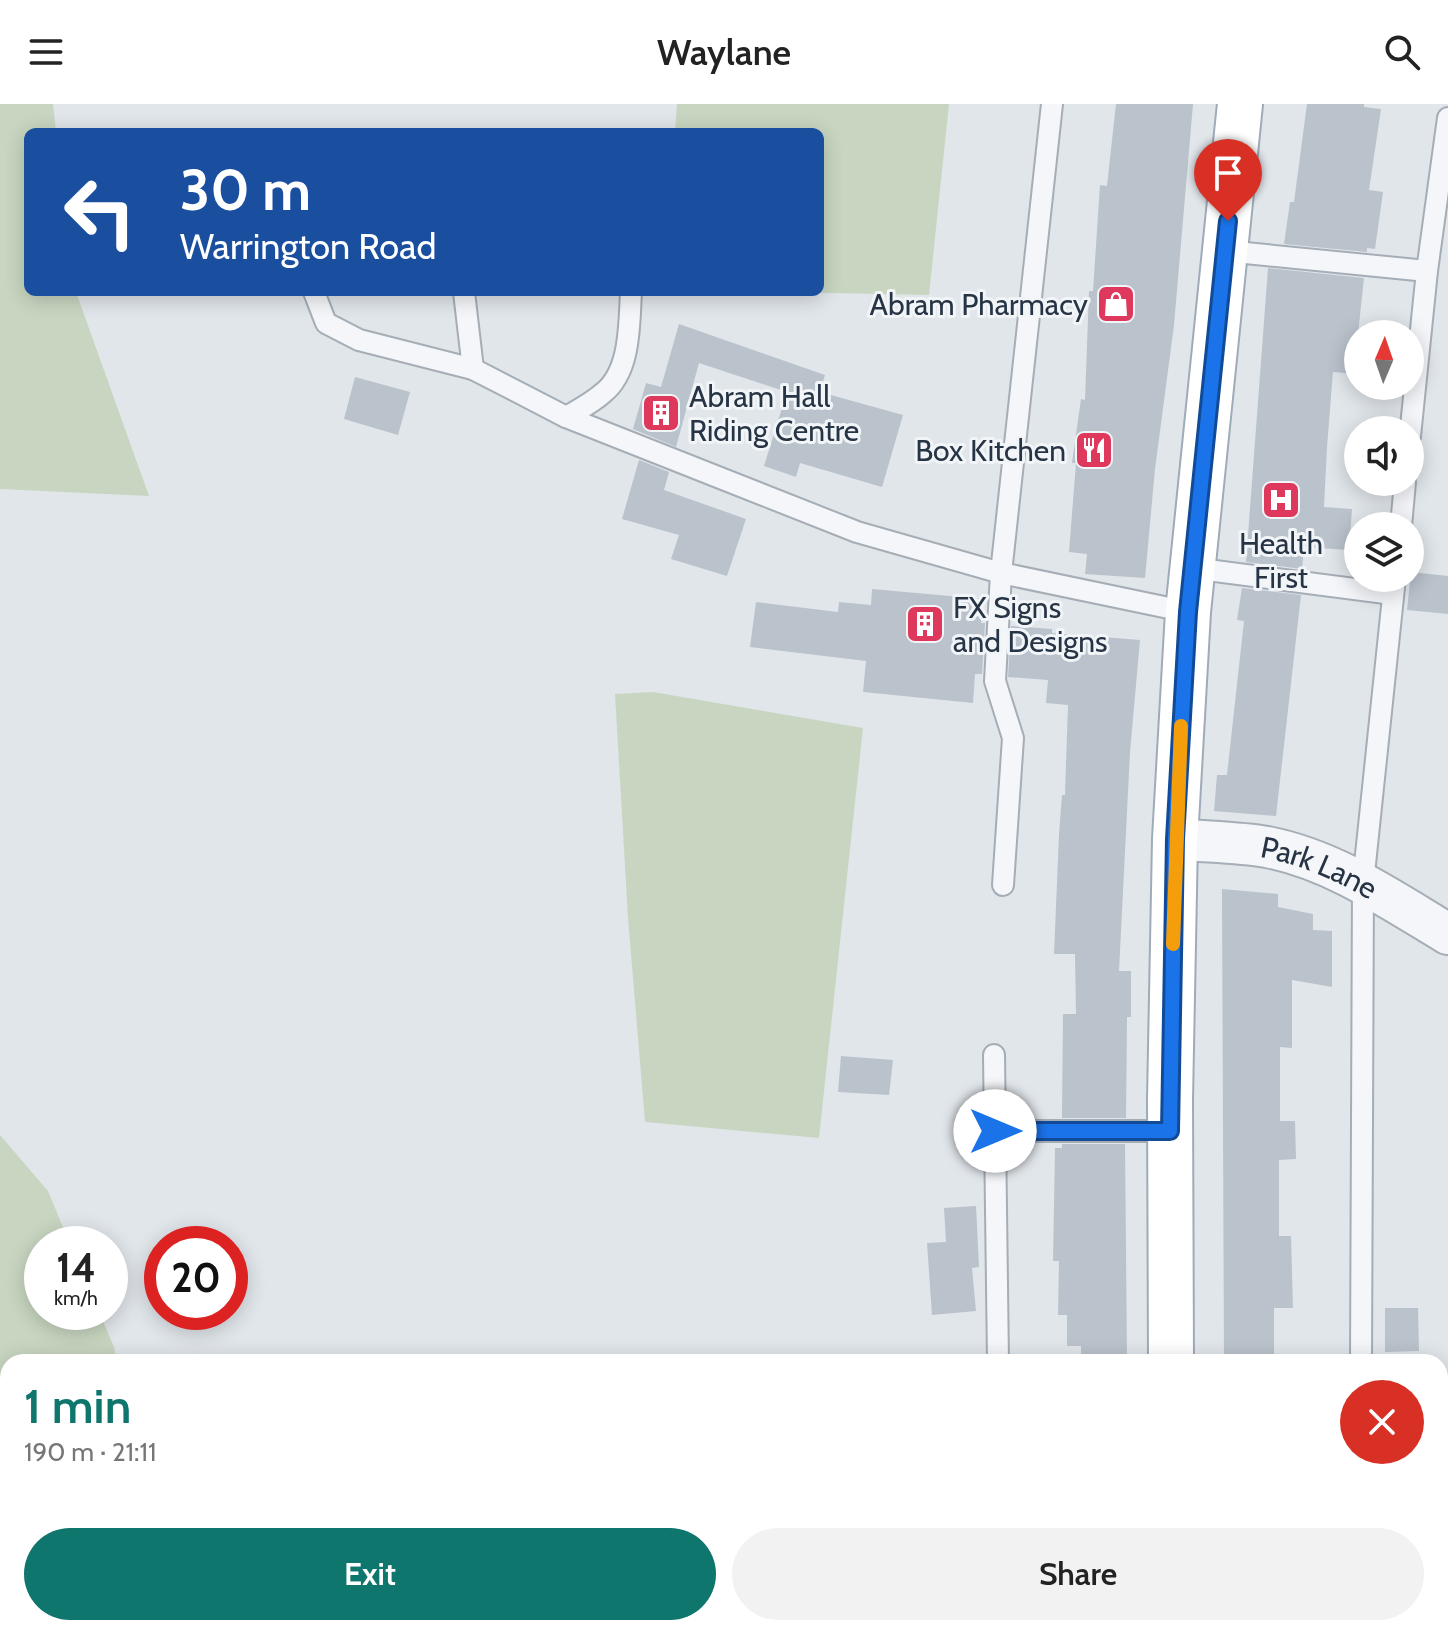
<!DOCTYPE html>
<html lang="en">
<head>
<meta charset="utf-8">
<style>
	:root { --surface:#fff; --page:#f2f2f2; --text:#222; --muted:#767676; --accent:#0f766e }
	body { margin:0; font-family:Cabin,sans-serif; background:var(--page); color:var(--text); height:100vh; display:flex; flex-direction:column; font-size:30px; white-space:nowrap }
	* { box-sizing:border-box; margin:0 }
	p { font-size:26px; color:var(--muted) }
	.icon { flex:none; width:44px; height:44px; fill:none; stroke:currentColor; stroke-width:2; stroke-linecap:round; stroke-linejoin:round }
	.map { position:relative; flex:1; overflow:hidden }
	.side { position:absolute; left:0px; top:1250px; width:1448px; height:282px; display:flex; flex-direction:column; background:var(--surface); border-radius:24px 24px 0 0; box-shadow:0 4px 20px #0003 }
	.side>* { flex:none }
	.hud { position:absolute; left:24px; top:24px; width:800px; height:168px; border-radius:12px; box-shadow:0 4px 20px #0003; background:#1a4fa0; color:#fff; overflow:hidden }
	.needle { width:52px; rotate:2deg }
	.buttons { position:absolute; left:1344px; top:216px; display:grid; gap:16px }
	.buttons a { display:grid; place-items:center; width:80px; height:80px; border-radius:50%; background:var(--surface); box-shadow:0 4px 20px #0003; font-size:40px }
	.speed { position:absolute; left:24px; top:1122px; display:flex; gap:16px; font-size:40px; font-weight:700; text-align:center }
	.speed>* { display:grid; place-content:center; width:104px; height:104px; border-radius:50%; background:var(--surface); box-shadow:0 4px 20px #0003; line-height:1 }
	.speed small { font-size:20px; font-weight:400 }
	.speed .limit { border:12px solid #d22; background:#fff; color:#111 }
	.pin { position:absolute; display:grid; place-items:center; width:68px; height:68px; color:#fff; margin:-82px -34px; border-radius:50% 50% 50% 0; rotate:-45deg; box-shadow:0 0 8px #0007 }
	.pin .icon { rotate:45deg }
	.me { position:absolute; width:88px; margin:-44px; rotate:90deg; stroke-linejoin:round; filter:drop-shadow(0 0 6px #0008) }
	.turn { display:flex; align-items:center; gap:28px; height:168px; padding:0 24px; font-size:36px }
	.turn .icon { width:104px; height:104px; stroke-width:2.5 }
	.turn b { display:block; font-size:56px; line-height:68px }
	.round { display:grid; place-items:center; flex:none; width:84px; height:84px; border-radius:42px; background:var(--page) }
	.summary { display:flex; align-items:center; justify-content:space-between; height:136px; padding:0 24px }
	h1 { font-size:48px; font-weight:600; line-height:60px; color:var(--accent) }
	.cta { display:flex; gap:16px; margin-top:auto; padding:16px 24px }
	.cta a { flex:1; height:92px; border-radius:48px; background:var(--accent); color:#fff; font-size:32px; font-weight:600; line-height:92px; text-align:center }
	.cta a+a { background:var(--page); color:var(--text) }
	header { display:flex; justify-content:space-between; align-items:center; height:104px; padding:0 24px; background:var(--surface); font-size:36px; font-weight:600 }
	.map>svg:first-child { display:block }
</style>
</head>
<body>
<header><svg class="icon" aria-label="menu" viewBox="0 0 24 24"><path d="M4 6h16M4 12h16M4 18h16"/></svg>Waylane<svg class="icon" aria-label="search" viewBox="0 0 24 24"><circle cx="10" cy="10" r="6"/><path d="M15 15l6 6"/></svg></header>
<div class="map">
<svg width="1448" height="1531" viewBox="0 0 1448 1531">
	<rect width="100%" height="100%" fill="#e1e6eb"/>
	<g fill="#c8d6c1">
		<path d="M 0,0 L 53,0 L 56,28 L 28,28 L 28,188 L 76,188 L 149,392 L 0,385 Z"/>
		<path d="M 677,0 L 949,0 L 929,191 L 782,188 L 820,188 L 820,28 L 675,28 Z"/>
		<path d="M 653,588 L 863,624 L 819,1034 L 645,1018 L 628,814 L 615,590 Z"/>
		<path d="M 0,1031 L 48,1087 L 70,1140 L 42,1140 L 42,1208 L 99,1208 L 114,1243 L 117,1258 L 8,1258 L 8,1427 L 0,1408 Z"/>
		<path d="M 48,1524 L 162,1524 L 163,1531 L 51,1531 Z"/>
	</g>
	<g fill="#bac2cc">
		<path d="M 1116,0 L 1193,0 L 1174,221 L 1155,365 L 1145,474 L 1085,470 L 1087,450 L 1069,448 L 1076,359 L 1072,359 L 1081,295 L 1085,296 L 1089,187 L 1093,187 L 1100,81 L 1107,82 Z"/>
		<path d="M 1307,0 L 1364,0 L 1364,3 L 1381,5 L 1369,86 L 1383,88 L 1375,145 L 1367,144 L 1367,148 L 1284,140 L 1290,98 L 1294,98 Z"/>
		<path d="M 1268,164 L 1364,174 L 1358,230 L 1358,270 L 1333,268 L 1327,343 L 1324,403 L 1352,405 L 1349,446 L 1304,443 L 1302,465 L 1246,458 Z"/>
		<path d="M 679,220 L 825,271 L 820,288 L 903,311 L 882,383 L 800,359 L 796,373 L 764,362 L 787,288 L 699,259 L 676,343 L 633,325 L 646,279 L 661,283 Z"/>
		<path d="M 355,273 L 410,288 L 398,331 L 344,315 Z"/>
		<path d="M 639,356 L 669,368 L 664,386 L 746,415 L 727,472 L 671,455 L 679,431 L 622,415 Z"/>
		<path d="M 1411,468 L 1448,472 L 1448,510 L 1407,506 Z"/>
		<path d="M 1242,484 L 1301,491 L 1276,712 L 1214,707 L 1217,671 L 1227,671 L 1244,517 L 1237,516 Z"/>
		<path d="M 872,485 L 983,495 L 981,519 L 985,519 L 982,570 L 975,570 L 973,599 L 863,588 L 866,557 L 750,543 L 756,498 L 838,508 L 839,498 L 871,501 Z"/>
		<path d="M 1011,522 L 1052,525 L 1052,529 L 1140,536 L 1130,648 L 1119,867 L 1131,867 L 1131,913 L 1127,913 L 1126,1014 L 1062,1014 L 1063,910 L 1076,910 L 1075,850 L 1054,850 L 1059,730 L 1062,691 L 1065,691 L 1068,601 L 1046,599 L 1048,576 L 1008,573 Z"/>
		<path d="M 1222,785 L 1278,790 L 1278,803 L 1313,810 L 1313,826 L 1332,827 L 1332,883 L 1292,876 L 1292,944 L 1280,943 L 1280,1017 L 1295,1017 L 1296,1055 L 1279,1056 L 1279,1132 L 1291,1132 L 1293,1204 L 1274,1204 L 1274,1258 L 1224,1258 Z"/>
		<path d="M 841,952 L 893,956 L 889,991 L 838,988 Z"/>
		<path d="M 1062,1040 L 1125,1040 L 1127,1258 L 1081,1258 L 1081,1242 L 1067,1242 L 1067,1211 L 1058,1211 L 1059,1157 L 1053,1157 L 1055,1044 L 1062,1044 Z"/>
		<path d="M 976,1102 L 979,1163 L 972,1164 L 976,1207 L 932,1211 L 927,1139 L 946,1138 L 944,1104 Z"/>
		<path d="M 1385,1204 L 1418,1204 L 1419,1247 L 1385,1248 Z"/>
	</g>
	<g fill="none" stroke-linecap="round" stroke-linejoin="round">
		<g stroke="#a5adb6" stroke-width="24">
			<g id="lane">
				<path d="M 1225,147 L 1427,167"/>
				<path d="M 314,188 L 326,219 L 359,236 L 473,265 L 566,313 L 857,428 L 1001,469 L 1188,508"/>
				<path d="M 464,188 L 473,265"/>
				<path d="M 566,313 C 578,306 592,299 603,289 C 631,267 629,220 631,188"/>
				<path d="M 1410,332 L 1427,167 L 1448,14"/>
				<path d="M 1401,422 L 1405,378"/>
				<path d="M 1192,464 L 1393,490"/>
				<path d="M 1003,781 L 1013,634 L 995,577 L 1001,469 L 1052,0"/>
				<path d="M 994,951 L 998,1258"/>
				<path d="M 995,1027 L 1170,1027"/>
				<path d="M 1361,1258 L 1363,779 L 1395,474"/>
				<path d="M 1000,1524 L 1000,1531"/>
				<path d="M 1363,1524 L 1363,1531"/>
			</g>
		</g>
		<g stroke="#a5adb6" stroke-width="44">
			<g id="street">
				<path id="s1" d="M 1175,735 C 1205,738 1237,738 1267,743 C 1334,756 1391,796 1448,830"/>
			</g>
		</g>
		<g stroke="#9fabb9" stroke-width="48">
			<g id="primary">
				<path d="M 1171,1258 L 1170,996 L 1175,735 L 1188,508 L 1240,0"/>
				<path d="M 1174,1524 L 1174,1531"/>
			</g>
		</g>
		<g stroke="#bfc4ca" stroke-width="5" stroke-dasharray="6 6" stroke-linecap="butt">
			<path d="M 0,1463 L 8,1485"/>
			<path d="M 22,1524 L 25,1531"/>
		</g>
		<use href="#lane" stroke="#f4f6f9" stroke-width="20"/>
		<use href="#street" stroke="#f4f6f9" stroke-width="40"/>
		<use href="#primary" stroke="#fff" stroke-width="44"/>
	</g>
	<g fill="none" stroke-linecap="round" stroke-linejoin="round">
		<g stroke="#114b97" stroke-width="20">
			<path id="route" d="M 995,1027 L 1170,1027 L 1175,735 L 1188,508 L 1228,117"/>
		</g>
		<use href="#route" stroke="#1a73e8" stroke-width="14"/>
		<path stroke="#f59e0b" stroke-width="14" d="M 1173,840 L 1181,622"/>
	</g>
	<defs>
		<g id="shop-square" transform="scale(2)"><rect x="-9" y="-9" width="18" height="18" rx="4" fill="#de385c" stroke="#f1f5f8"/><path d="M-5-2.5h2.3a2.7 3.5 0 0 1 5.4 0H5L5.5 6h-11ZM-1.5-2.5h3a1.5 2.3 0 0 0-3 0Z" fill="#fff"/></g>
		<g id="building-square" transform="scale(2)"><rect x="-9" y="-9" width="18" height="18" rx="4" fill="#de385c" stroke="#f1f5f8"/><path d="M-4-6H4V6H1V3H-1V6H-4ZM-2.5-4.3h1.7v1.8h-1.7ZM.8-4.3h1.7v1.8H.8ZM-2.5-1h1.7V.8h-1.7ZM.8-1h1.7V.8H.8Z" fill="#fff"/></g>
		<g id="restaurant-square" transform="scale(2)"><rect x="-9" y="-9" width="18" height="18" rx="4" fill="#de385c" stroke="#f1f5f8"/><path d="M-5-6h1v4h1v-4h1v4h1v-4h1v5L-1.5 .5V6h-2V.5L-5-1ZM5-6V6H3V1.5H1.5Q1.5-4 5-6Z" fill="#fff"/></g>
		<g id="hospital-square" transform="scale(2)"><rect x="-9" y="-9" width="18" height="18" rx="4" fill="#de385c" stroke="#f1f5f8"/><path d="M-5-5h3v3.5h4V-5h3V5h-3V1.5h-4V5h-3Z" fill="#fff"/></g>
	</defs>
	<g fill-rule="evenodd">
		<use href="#shop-square" x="1116" y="200"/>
		<use href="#building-square" x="661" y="309"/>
		<use href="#restaurant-square" x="1094" y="346"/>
		<use href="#hospital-square" x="1281" y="396"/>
		<use href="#building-square" x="925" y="520"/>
	</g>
	<g text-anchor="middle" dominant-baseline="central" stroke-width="6" stroke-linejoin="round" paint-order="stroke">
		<g font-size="30" fill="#273445" stroke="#f1f5f8" text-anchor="end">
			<text x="1088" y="200">Abram Pharmacy</text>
			<text x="689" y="292" text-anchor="start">Abram Hall<tspan x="689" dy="34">Riding Centre</tspan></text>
			<text x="1066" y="346">Box Kitchen</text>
			<text x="1281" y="439" text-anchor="middle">Health<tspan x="1281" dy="34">First</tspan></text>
			<text x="953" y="503" text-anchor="start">FX Signs<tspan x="953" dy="34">and Designs</tspan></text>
		</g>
		<g font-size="30" fill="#273445" stroke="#f1f5f8">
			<text stroke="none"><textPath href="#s1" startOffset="148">Park Lane</textPath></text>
		</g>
	</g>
</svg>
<div class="buttons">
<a><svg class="needle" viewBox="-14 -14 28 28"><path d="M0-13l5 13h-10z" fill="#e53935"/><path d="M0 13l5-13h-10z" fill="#767676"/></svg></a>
<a><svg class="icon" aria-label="sound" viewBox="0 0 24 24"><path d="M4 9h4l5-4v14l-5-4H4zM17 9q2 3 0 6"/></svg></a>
<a><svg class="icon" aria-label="layers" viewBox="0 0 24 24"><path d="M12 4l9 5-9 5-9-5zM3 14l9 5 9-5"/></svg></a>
</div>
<div class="speed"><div>14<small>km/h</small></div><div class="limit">20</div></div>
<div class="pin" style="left:1228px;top:117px;background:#d93025"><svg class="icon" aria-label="arrive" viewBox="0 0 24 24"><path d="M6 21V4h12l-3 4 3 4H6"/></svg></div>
<svg class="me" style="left:995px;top:1027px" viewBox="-20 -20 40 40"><circle r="19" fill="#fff"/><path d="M0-13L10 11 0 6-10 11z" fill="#1a73e8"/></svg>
<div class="hud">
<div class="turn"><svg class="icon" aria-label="left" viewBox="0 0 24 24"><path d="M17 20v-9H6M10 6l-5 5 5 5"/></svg><div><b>30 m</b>Warrington Road</div></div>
</div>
<section class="side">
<div class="summary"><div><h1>1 min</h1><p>190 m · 21:11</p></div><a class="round" style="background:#d93025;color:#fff"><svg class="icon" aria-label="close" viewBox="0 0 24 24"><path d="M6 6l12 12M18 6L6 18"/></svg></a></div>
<div class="cta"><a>Exit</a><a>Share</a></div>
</section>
</div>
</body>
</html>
